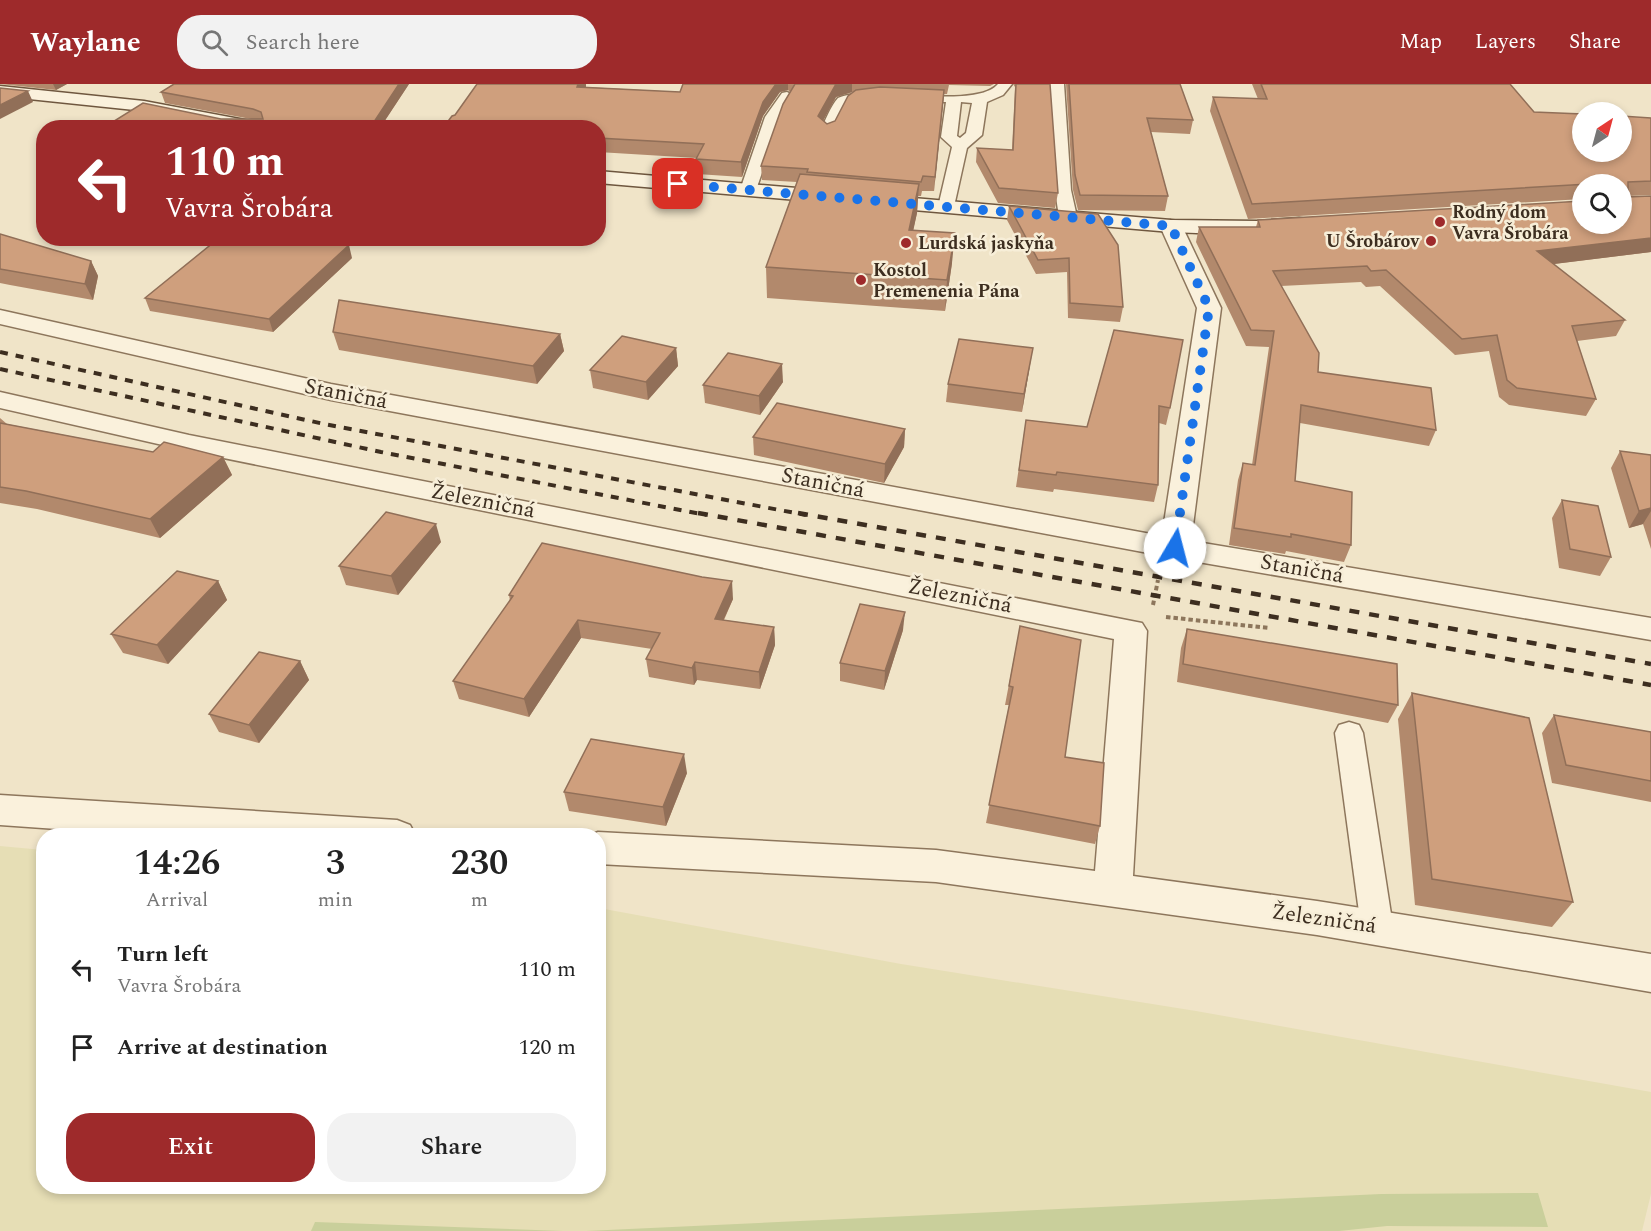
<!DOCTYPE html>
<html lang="en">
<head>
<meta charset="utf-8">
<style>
	:root { --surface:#fff; --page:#f2f2f2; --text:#222; --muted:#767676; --accent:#9e2a2b }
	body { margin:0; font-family:Spectral,serif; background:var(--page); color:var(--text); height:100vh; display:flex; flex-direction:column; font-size:22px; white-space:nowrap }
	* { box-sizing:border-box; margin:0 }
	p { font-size:20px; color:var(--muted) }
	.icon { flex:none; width:33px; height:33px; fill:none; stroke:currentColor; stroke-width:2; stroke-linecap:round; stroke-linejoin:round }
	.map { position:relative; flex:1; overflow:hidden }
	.sheet { position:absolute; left:36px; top:744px; width:570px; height:366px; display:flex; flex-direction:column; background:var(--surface); border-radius:24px; box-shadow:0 3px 9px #0003 }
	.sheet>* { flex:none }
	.banner { position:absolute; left:36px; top:36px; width:570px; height:126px; border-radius:24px; box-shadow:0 3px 9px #0003; background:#9e2a2b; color:#fff; overflow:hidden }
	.needle { width:39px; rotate:36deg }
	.fabs { position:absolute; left:1572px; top:18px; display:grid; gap:12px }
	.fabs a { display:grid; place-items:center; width:60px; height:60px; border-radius:50%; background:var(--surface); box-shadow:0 3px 9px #0003; font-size:30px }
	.pin { position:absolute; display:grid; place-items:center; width:51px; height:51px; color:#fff; margin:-26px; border-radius:12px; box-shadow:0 3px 9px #0006 }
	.me { position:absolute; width:66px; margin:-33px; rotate:8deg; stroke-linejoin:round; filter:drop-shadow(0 0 4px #0008) }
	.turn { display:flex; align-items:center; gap:21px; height:126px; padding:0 30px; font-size:27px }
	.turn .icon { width:78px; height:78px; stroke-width:2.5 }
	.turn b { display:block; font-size:42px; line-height:51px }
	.eta { display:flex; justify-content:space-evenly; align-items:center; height:102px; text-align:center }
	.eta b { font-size:36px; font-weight:600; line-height:42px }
	.action { display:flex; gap:12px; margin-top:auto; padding:12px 30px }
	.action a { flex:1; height:69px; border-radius:24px; background:var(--accent); color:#fff; font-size:24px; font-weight:600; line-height:69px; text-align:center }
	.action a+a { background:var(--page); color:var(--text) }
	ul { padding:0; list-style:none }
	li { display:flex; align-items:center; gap:18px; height:78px; padding:0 30px }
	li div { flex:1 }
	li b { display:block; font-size:22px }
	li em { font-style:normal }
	header { display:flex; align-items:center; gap:36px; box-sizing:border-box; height:84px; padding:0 30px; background:var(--accent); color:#fff }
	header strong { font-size:28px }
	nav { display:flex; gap:33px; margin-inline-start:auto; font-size:21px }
	.search { width:420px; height:54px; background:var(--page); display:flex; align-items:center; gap:15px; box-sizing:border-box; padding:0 21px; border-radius:24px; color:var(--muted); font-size:22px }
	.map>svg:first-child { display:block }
</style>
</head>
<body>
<header>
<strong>Waylane</strong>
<div class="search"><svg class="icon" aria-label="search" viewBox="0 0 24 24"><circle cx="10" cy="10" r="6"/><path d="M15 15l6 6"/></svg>Search here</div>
<nav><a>Map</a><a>Layers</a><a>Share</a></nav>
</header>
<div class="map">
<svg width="1651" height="1147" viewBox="0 0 1651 1147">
	<rect width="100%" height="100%" fill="#f0e4c8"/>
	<path fill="#e6deb5" d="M 0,762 L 43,766 L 44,1102 L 598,1102 L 599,824 L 901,880 L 1196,927 L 1651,1008 L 1651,1110 L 1642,1147 L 0,1147 Z"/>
	<g fill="#c9cf9b">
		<path d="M 1538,1109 L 1548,1143 L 1387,1142 L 1339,1147 L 586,1147 L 1381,1110 Z"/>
		<path d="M 315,1138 L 563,1147 L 311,1147 Z"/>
	</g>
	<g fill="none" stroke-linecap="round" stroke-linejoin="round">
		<g stroke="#8d765c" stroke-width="3">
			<g id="lane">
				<path d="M 998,0 L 1012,0 L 1003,11 L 987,18 L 982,51 L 967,64 L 953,127 L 941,127 L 938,123 L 952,63 L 941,53 L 946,18 C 929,17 859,9 848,21 C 841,29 839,41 833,50 L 828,52 L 820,47 C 826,36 830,23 838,14 C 865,0 975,27 998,0 ZM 961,18 L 972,19 L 966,49 L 960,54 L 957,52 Z"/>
				<path d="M 1050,0 L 1064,0 L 1071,106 L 1077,133 L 1074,137 L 1062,137 L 1059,133 L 1055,106 Z"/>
				<path d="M 787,8 L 794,12 L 781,33 L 756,106 L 754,110 L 742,110 L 740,106 L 765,33 L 782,9 Z"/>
				<path d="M 1349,638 L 1359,641 L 1363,649 L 1393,843 L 1389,853 L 1377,857 L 1365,853 L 1361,843 L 1335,649 L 1339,641 Z"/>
			</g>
		</g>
		<g stroke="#8d765c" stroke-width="3">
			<g id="street">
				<path d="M 1171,136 L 1179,137 L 1182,142 L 1221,224 L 1191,457 L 1651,534 L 1651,556 L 1175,474 L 331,316 L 0,240 L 0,226 L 331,300 L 1162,452 L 1197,224 L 1160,142 L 1163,137 Z"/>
				<path d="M 0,308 L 189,351 L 1142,539 L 1147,547 L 1133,792 L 1317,817 L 1651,870 L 1651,908 L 1317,851 L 936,798 L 598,780 L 598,752 L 588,752 L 598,748 L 936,766 L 1095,787 L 1114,555 L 189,367 L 0,324 Z"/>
				<path d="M 0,711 L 397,736 L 410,741 L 416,752 L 156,752 L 0,741 Z"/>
			</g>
		</g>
		<g stroke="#6f573f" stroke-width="3">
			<g id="secondary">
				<path d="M 0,2 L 144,17 L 256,38 L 263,40 L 265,44 L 225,44 L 144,27 L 0,12 Z"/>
				<path d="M 598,87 L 1171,136 L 1258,137 L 1299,134 L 1307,135 L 1310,140 L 1307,145 C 1264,155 1215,149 1171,148 L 598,99 Z"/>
			</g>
		</g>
		<g stroke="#8d765c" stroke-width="4" stroke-dasharray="4.5 3" stroke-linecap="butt">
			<path d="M 1153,521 L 1158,496"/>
			<path d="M 1166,533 L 1269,544"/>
		</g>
		<use href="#lane" fill="#faf1dc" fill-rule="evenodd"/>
		<use href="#street" fill="#faf1dc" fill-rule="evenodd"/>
		<use href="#secondary" fill="#faf1dc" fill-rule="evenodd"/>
		<g stroke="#3d2e20" stroke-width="4" stroke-dasharray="8 8" stroke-linecap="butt">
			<path d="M 0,268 L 324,340 L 806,431"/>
			<path d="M 0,285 L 381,368 L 706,431"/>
		</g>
		<g stroke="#3d2e20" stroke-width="4.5" stroke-dasharray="10 10" stroke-linecap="butt">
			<path d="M 698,429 L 1651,601"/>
			<path d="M 798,429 L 1651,580"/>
		</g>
	</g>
	<g fill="#b2896c" fill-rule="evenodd">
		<path d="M 0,0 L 67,0 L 56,6 Z"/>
		<path d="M 174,0 L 409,0 L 380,44 L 103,44 L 221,35 L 251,35 L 165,19 L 161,8 Z"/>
		<path d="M 477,0 L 586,0 L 586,3 L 680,8 L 683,0 L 994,0 L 990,2 L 949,1 L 947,10 L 944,10 L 934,107 L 922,107 L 921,112 L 918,112 L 917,129 L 913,146 L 952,179 L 945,227 L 767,214 L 766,183 L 797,98 L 762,96 L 761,82 L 790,8 L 788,6 L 780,8 L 763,32 L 742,93 L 697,90 L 696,75 L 697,74 L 598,68 L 598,44 L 455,31 ZM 853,8 L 835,37 L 827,40 L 823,37 L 836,13 Z"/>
		<path d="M 1013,0 L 1050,0 L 1058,109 L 1055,124 L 998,119 L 976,78 L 977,64 L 1012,66 L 1015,3 Z"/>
		<path d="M 1066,0 L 1180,0 L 1193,36 L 1190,50 L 1151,48 L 1168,112 L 1165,127 L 1078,126 L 1073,106 Z"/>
		<path d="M 1252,0 L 1510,0 L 1534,28 L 1651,34 L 1651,111 L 1628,112 L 1651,112 L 1651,168 L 1553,180 L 1625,236 L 1616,252 L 1577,257 L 1596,315 L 1586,332 L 1509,321 L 1499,313 L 1489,267 L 1455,271 L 1380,202 L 1366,203 L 1361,198 L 1281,202 L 1318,288 L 1436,346 L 1429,362 L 1300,339 L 1295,397 L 1351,461 L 1344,478 L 1286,467 L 1285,470 L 1229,461 L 1238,396 L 1243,379 L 1252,381 L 1269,263 L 1246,262 L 1196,158 L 1199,143 L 1256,143 L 1258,136 L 1582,140 L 1622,100 L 1582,100 L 1582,115 L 1248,135 L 1210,27 L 1213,13 L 1258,15 Z"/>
		<path d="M 1009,122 L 1098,130 L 1123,223 L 1120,238 L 1068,234 L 1067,188 L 1036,190 L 1007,136 Z"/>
		<path d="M 0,150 L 91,177 L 98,192 L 93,216 L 10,201 L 0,199 Z"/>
		<path d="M 352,174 L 273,248 L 150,227 L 145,214 Z"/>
		<path d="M 1114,246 L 1170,324 L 1166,341 L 1159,339 L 1158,401 L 1154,418 L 1054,405 L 1053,408 L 1016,403 L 1026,336 L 1087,343 Z"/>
		<path d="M 333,248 L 560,250 L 564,267 L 537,300 L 339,266 Z"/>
		<path d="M 676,264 L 678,282 L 648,316 L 593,304 L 590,286 Z"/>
		<path d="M 1030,281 L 1022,328 L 946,318 L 948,300 Z"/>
		<path d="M 783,298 L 760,331 L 705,319 L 703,301 Z"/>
		<path d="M 0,334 L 7,340 L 153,368 L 223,373 L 232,391 L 160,454 L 37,425 L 0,419 Z"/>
		<path d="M 905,345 L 904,363 L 884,399 L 754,371 L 753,353 Z"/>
		<path d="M 1620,367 L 1651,371 L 1651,465 L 1643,440 L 1629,444 L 1611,384 Z"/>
		<path d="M 1562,416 L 1611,473 L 1600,492 L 1559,484 L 1552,434 Z"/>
		<path d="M 441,458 L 398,511 L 346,501 L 339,482 Z"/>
		<path d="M 218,497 L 227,516 L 168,580 L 123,569 L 111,550 Z"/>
		<path d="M 509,511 L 733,515 L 724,536 L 774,543 L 775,561 L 760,605 L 697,596 L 694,601 L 649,593 L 646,575 L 652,565 L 581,554 L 529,633 L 459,615 L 453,597 L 510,517 Z"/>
		<path d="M 1020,542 L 1065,673 L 1100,742 L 1095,760 L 986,739 L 1009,621 L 1005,621 Z"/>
		<path d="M 1187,545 L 1398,621 L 1388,639 L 1177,598 L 1181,564 Z"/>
		<path d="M 903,546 L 884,606 L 840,597 L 840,579 Z"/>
		<path d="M 300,577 L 309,596 L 259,659 L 219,648 L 209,630 Z"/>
		<path d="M 1412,609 L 1573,818 L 1552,843 L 1415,821 L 1398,635 Z"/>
		<path d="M 1554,631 L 1651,648 L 1651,718 L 1552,699 L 1542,649 Z"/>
		<path d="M 687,689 L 666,742 L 569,727 L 564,708 Z"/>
	</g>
	<g fill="#916f58">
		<path d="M 53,0 L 67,0 L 56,6 Z"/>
		<path d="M 399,0 L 409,0 L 380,44 L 370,44 Z"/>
		<path d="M 578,0 L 586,0 L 586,3 L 577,3 Z"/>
		<path d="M 776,0 L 788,0 L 788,6 L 780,8 L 763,32 L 742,93 L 741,78 L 763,18 Z"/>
		<path d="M 836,0 L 852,0 L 852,8 L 836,13 L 818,46 L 818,32 Z"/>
		<path d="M 944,6 L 943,20 L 934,107 L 935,93 Z"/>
		<path d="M 28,7 L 33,18 L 0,35 L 0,21 Z"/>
		<path d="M 919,100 L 917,129 L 907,176 L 909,146 Z"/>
		<path d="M 955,149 L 952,179 L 945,227 L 947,196 Z"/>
		<path d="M 1651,154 L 1651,168 L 1530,183 L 1537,167 Z"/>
		<path d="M 349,161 L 352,174 L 273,248 L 269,235 Z"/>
		<path d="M 91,177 L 98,192 L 93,216 L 85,200 Z"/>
		<path d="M 560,250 L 564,267 L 537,300 L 533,282 Z"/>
		<path d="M 676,264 L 678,282 L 648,316 L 646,298 Z"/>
		<path d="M 1033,264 L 1030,281 L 1022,328 L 1024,310 Z"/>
		<path d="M 782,280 L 783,298 L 760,331 L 759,312 Z"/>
		<path d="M 905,345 L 904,363 L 884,399 L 885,380 Z"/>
		<path d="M 223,373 L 232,391 L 160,454 L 150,435 Z"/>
		<path d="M 1651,424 L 1651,427 L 1643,440 L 1629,444 L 1639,427 Z"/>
		<path d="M 436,440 L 441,458 L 398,511 L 391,492 Z"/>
		<path d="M 218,497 L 227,516 L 168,580 L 157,561 Z"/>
		<path d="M 732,497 L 733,515 L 716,552 L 715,535 Z"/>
		<path d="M 905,528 L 903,546 L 884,606 L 885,587 Z"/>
		<path d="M 578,536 L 581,554 L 529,633 L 524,615 Z"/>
		<path d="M 774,543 L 775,561 L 760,605 L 759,588 Z"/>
		<path d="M 300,577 L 309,596 L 259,659 L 249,641 Z"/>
		<path d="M 695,578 L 697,596 L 694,601 L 692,584 Z"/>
		<path d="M 684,670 L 687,689 L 666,742 L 663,723 Z"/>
	</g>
	<g fill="#cf9f7d" stroke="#916f58" stroke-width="1.5">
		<path d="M 174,0 L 399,0 L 370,44 L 103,44 L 143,19 L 221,35 L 263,35 L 261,28 L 253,25 L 161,8 Z"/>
		<path d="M 477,0 L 578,0 L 577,3 L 680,8 L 683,0 L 776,0 L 763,18 L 741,78 L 696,75 L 704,60 L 598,54 L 598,44 L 443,44 L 452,32 L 455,31 Z"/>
		<path d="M 795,0 L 836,0 L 818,32 L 827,40 L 835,37 L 848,12 L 856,6 L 880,3 L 944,6 L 935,93 L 923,92 L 921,98 L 807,88 L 808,85 L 761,82 L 783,20 Z"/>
		<path d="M 1016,0 L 1050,0 L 1058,109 L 999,104 L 977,64 L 1013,66 Z"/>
		<path d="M 1069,0 L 1180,0 L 1193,36 L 1147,34 L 1168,112 L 1080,111 L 1075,91 Z"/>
		<path d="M 1261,0 L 1510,0 L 1534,28 L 1582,30 L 1582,68 L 1622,68 L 1622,32 L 1651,34 L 1651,97 L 1628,98 L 1628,113 L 1651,112 L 1651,154 L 1537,167 L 1625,236 L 1572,242 L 1596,315 L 1517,304 L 1507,296 L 1497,251 L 1462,255 L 1386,186 L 1371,187 L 1367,182 L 1273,187 L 1319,269 L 1318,288 L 1431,304 L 1436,346 L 1301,321 L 1295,397 L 1352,408 L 1351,461 L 1291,450 L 1291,453 L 1234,444 L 1243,379 L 1255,381 L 1274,247 L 1251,246 L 1199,143 L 1260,143 L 1258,136 L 1582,117 L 1582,140 L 1622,140 L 1622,100 L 1589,100 L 1252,120 L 1213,13 L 1267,15 Z"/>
		<path d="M 0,4 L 28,7 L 0,21 Z"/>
		<path d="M 800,90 L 919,100 L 909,146 L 955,149 L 947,196 L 766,183 Z"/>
		<path d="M 1009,122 L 1098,130 L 1118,161 L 1123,223 L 1070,219 L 1069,174 L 1038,176 Z"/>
		<path d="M 0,150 L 91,177 L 85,200 L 0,185 Z"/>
		<path d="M 219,154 L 339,154 L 349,161 L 269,235 L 145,214 Z"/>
		<path d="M 339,216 L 560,250 L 533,282 L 333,248 Z"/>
		<path d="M 1114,246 L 1183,256 L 1170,324 L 1159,322 L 1158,401 L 1057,388 L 1056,391 L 1019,386 L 1026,336 L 1087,343 Z"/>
		<path d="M 622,252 L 676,264 L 646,298 L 590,286 Z"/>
		<path d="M 959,255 L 1033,264 L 1024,310 L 948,300 Z"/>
		<path d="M 728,269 L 782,280 L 759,312 L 703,301 Z"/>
		<path d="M 777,319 L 905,345 L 885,380 L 753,353 Z"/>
		<path d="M 0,339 L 153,368 L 164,358 L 223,373 L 150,435 L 26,407 L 0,403 Z"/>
		<path d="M 1620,367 L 1651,371 L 1651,424 L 1639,427 Z"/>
		<path d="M 1562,416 L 1598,422 L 1611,473 L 1570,465 Z"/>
		<path d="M 386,428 L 436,440 L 391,492 L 339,482 Z"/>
		<path d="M 542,459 L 702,493 L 732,497 L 715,535 L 774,543 L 759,588 L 695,578 L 692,584 L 646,575 L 660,549 L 578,536 L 524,615 L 453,597 L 513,512 L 509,511 Z"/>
		<path d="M 177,487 L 218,497 L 157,561 L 111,550 Z"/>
		<path d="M 860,520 L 905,528 L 885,587 L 840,579 Z"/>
		<path d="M 1020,542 L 1081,556 L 1065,673 L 1104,679 L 1100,742 L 989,721 L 1013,603 L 1009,602 Z"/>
		<path d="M 1187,545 L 1397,580 L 1398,621 L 1183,580 Z"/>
		<path d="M 259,568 L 300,577 L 249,641 L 209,630 Z"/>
		<path d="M 1412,609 L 1529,634 L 1573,818 L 1432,795 Z"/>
		<path d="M 1554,631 L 1651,648 L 1651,697 L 1566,681 Z"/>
		<path d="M 591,655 L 684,670 L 663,723 L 564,708 Z"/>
	</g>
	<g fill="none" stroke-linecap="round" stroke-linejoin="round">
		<path stroke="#1a73e8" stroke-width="10" stroke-dasharray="0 18" d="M 678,100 L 1171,142 L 1209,224 L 1175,464"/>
	</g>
	<g fill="#9e2a2b" stroke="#f7eed8" stroke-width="2">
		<circle cx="1440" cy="138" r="6"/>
		<circle cx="1431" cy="157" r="6"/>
		<circle cx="906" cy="159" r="6"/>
		<circle cx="861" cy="196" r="6"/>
	</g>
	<g text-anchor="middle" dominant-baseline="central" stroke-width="5" stroke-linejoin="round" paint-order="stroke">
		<g font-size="18" font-weight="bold" fill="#3d2e20" stroke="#f7eed8" text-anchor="start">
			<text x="1452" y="128">Rodný dom<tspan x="1452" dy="21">Vavra Šrobára</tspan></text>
			<text x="1419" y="157" text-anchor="end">U Šrobárov</text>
			<text x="918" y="159">Lurdská jaskyňa</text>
			<text x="873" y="186">Kostol<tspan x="873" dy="21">Premenenia Pána</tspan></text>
		</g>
		<g font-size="22" fill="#3d2e20" stroke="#f7eed8">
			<text transform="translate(346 310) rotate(11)">Staničná</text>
			<text transform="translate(823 399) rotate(11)">Staničná</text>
			<text transform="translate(483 417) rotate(11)">Železničná</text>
			<text transform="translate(1302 485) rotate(10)">Staničná</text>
			<text transform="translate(960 512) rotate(11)">Železničná</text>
			<text transform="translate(1324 835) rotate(8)">Železničná</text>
		</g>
	</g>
</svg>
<div class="fabs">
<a><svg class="needle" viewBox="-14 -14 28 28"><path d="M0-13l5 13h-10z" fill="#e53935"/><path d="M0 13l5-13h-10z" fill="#767676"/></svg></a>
<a><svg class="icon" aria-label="search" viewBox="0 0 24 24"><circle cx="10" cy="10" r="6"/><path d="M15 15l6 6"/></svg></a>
</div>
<div class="pin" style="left:678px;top:100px;background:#d93025"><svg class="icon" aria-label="arrive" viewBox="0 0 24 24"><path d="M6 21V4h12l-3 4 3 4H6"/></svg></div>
<svg class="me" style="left:1175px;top:464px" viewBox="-20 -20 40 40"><circle r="19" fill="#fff"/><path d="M0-13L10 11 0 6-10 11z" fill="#1a73e8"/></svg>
<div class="banner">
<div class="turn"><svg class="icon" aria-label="left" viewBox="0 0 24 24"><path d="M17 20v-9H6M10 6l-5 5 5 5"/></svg><div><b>110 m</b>Vavra Šrobára</div></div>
</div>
<section class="sheet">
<div class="eta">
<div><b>14:26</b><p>Arrival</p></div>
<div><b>3</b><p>min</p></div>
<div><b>230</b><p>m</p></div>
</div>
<ul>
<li><svg class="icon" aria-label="left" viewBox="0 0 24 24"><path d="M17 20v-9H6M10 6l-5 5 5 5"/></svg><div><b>Turn left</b><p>Vavra Šrobára</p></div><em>110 m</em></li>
<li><svg class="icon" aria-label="arrive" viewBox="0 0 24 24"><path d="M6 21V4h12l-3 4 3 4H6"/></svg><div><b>Arrive at destination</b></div><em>120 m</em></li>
</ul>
<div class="action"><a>Exit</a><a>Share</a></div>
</section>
</div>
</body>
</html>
